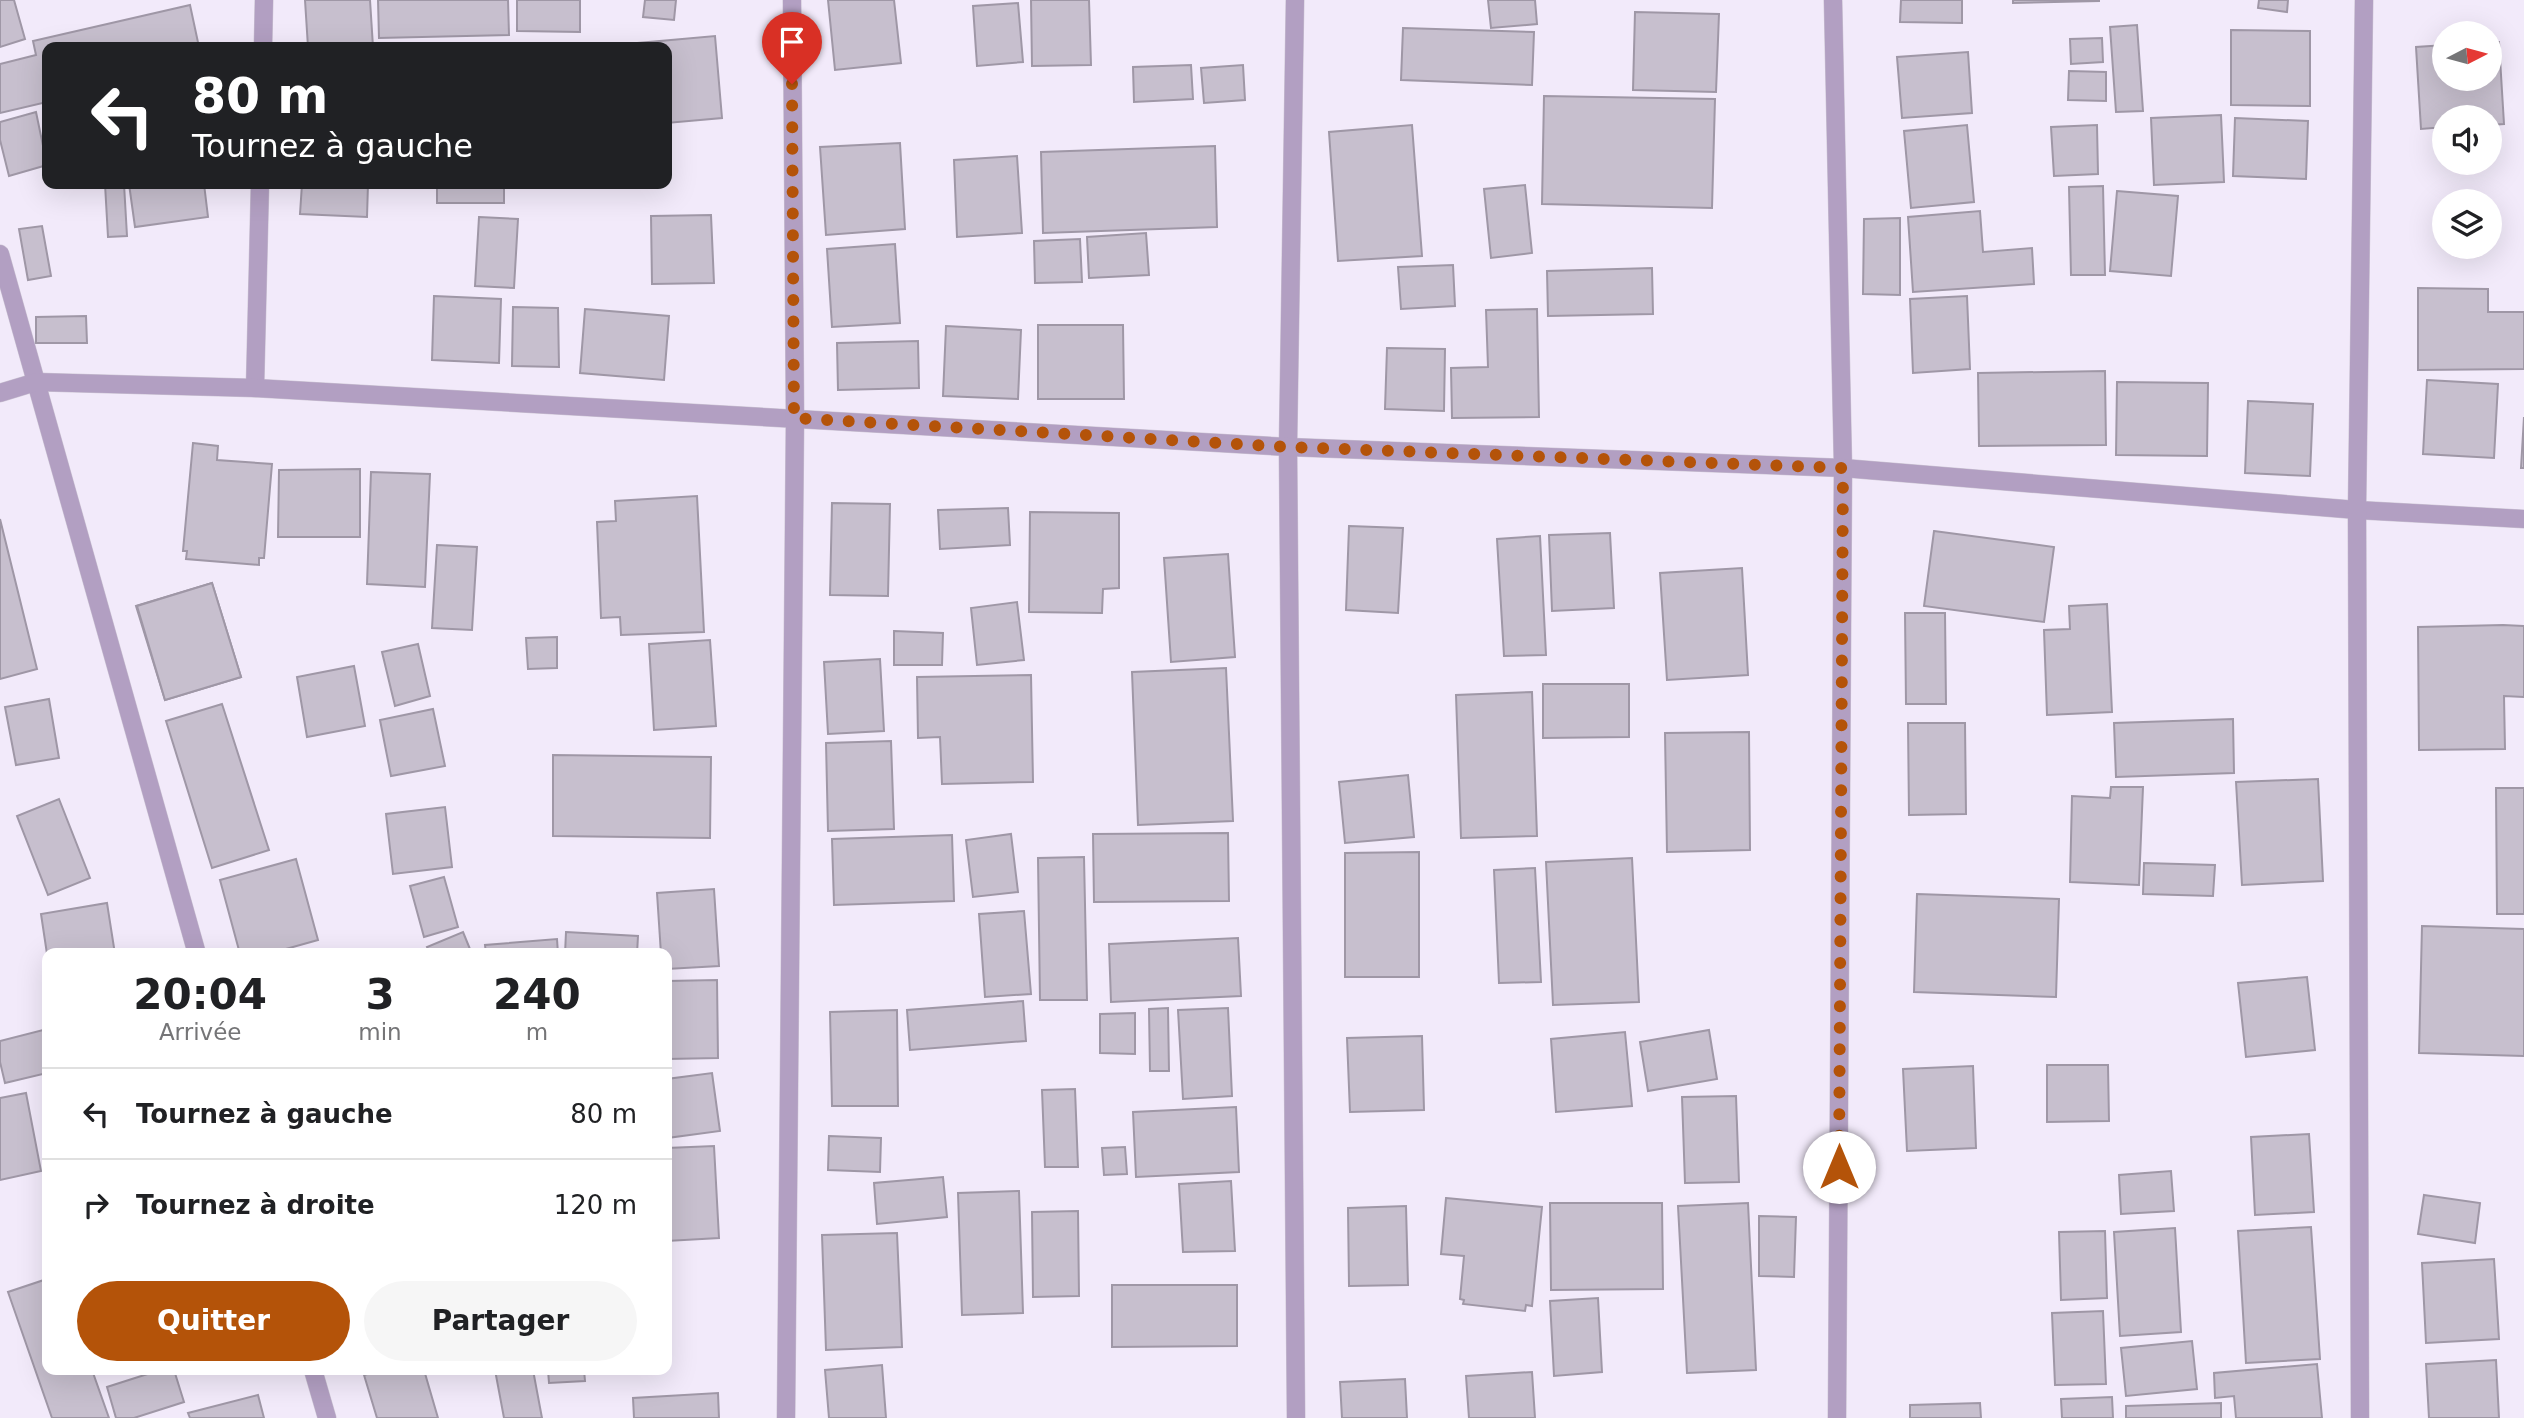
<!DOCTYPE html>
<html lang="fr">
<head>
<meta charset="utf-8">
<style>
	:root { --surface:#fff; --page:#f6f6f6; --text:#202124; --muted:#757577; --line:#e0e0e0; --accent:#b45309 }
	body { margin:0; font-family:"DejaVu Sans",sans-serif; background:var(--page); color:var(--text); height:100vh; display:flex; flex-direction:column; font-size:26px; white-space:nowrap }
	* { box-sizing:border-box; margin:0 }
	p { font-size:23px; color:var(--muted) }
	.icon { flex:none; width:38px; height:38px; fill:none; stroke:currentColor; stroke-width:2; stroke-linecap:round; stroke-linejoin:round }
	.map { position:relative; flex:1; overflow:hidden }
	.details { position:absolute; left:42px; top:948px; width:630px; height:427px; display:flex; flex-direction:column; background:var(--surface); border-radius:14px; box-shadow:0 7px 28px #0002 }
	.details>* { flex:none }
	.banner { position:absolute; left:42px; top:42px; width:630px; height:147px; border-radius:14px; box-shadow:0 7px 28px #0002; background:#202124; color:#fff; overflow:hidden }
	.needle { width:46px; rotate:84deg }
	.fabs { position:absolute; left:2432px; top:21px; display:grid; gap:14px }
	.fabs a { display:grid; place-items:center; width:70px; height:70px; border-radius:50%; background:var(--surface); box-shadow:0 7px 28px #0002; font-size:35px }
	.pin { position:absolute; display:grid; place-items:center; width:60px; height:60px; color:#fff; margin:-72px -30px; border-radius:50% 50% 50% 0; rotate:-45deg; box-shadow:0 0 7px #0007 }
	.pin .icon { rotate:45deg }
	.me { position:absolute; width:77px; margin:-38px; rotate:0deg; stroke-linejoin:round; filter:drop-shadow(0 0 5px #0008) }
	.turn { display:flex; align-items:center; gap:24px; height:147px; padding:0 35px; font-size:32px }
	.turn .icon { width:91px; height:91px; stroke-width:2.5 }
	.turn b { display:block; font-size:49px; line-height:60px }
	.eta { display:flex; justify-content:space-evenly; align-items:center; height:119px; text-align:center }
	.eta b { font-size:42px; font-weight:700; line-height:49px }
	.button { display:flex; gap:14px; margin-top:auto; padding:14px 35px }
	.button a { flex:1; height:80px; border-radius:42px; background:var(--accent); color:#fff; font-size:28px; font-weight:700; line-height:80px; text-align:center }
	.button a+a { background:var(--page); color:var(--text) }
	ul { padding:0; list-style:none }
	li { display:flex; align-items:center; gap:21px; height:91px; padding:0 35px; border-top:2px solid var(--line) }
	li div { flex:1 }
	li b { display:block; font-size:26px }
	li em { font-style:normal }
	.map>svg:first-child { display:block }
</style>
</head>
<body>
<div class="map">
<svg width="2524" height="1418" viewBox="0 0 2524 1418">
	<rect width="100%" height="100%" fill="#f2eafa"/>
	<g fill="#c7bfce" stroke="#9f97a6" stroke-width="2">
		<path d="M 0,0 L 14,0 L 25,39 L 0,47 Z"/>
		<path d="M 305,0 L 370,0 L 373,47 L 308,47 Z"/>
		<path d="M 378,0 L 508,0 L 509,35 L 379,38 Z"/>
		<path d="M 517,0 L 580,0 L 580,32 L 517,31 Z"/>
		<path d="M 645,0 L 676,0 L 674,20 L 643,17 Z"/>
		<path d="M 828,0 L 894,0 L 901,63 L 835,70 Z"/>
		<path d="M 1031,0 L 1089,0 L 1091,65 L 1032,66 Z"/>
		<path d="M 1488,0 L 1535,0 L 1537,24 L 1491,28 Z"/>
		<path d="M 1901,0 L 1962,0 L 1962,23 L 1900,22 Z"/>
		<path d="M 2013,0 L 2099,0 L 2099,1 L 2013,3 Z"/>
		<path d="M 2259,0 L 2288,0 L 2287,12 L 2258,8 Z"/>
		<path d="M 1018,3 L 1023,62 L 977,66 L 973,6 Z"/>
		<path d="M 190,5 L 199,47 L 47,47 L 47,102 L 0,113 L 0,64 L 36,55 L 33,41 Z"/>
		<path d="M 1635,12 L 1719,14 L 1716,92 L 1633,90 Z"/>
		<path d="M 2137,25 L 2143,111 L 2116,112 L 2110,27 Z"/>
		<path d="M 1403,28 L 1534,32 L 1532,85 L 1401,80 Z"/>
		<path d="M 2231,30 L 2310,31 L 2310,106 L 2231,105 Z"/>
		<path d="M 715,36 L 722,118 L 667,123 L 667,47 L 638,47 L 638,43 Z"/>
		<path d="M 2102,38 L 2103,62 L 2071,64 L 2070,39 Z"/>
		<path d="M 2490,42 L 2499,42 L 2504,124 L 2490,125 L 2490,117 L 2445,117 L 2445,127 L 2421,129 L 2416,47 L 2445,45 L 2445,79 L 2490,79 Z"/>
		<path d="M 1968,52 L 1972,113 L 1902,118 L 1897,57 Z"/>
		<path d="M 1191,65 L 1193,99 L 1134,102 L 1133,67 Z"/>
		<path d="M 1243,65 L 1245,100 L 1204,103 L 1201,68 Z"/>
		<path d="M 2069,71 L 2106,72 L 2106,101 L 2068,100 Z"/>
		<path d="M 1544,96 L 1715,99 L 1712,208 L 1542,204 Z"/>
		<path d="M 36,112 L 47,165 L 9,176 L 0,140 L 0,122 Z"/>
		<path d="M 2221,115 L 2224,182 L 2154,185 L 2151,118 Z"/>
		<path d="M 2235,118 L 2308,121 L 2306,179 L 2233,176 Z"/>
		<path d="M 1412,125 L 1422,256 L 1338,261 L 1329,132 Z"/>
		<path d="M 1967,125 L 1974,202 L 1911,208 L 1904,131 Z"/>
		<path d="M 2097,125 L 2098,174 L 2054,176 L 2051,127 Z"/>
		<path d="M 900,143 L 905,229 L 826,235 L 820,147 Z"/>
		<path d="M 1215,146 L 1217,227 L 1043,233 L 1041,152 Z"/>
		<path d="M 1017,156 L 1022,233 L 957,237 L 954,160 Z"/>
		<path d="M 105,184 L 124,184 L 127,236 L 108,237 Z"/>
		<path d="M 129,184 L 204,184 L 208,217 L 135,227 Z"/>
		<path d="M 302,184 L 368,184 L 367,217 L 300,214 Z"/>
		<rect x="437" y="184" width="67" height="19"/>
		<path d="M 1525,185 L 1532,253 L 1491,258 L 1484,189 Z"/>
		<path d="M 2103,186 L 2105,275 L 2071,275 L 2069,187 Z"/>
		<path d="M 2117,191 L 2178,196 L 2171,276 L 2110,271 Z"/>
		<path d="M 1980,211 L 1983,252 L 2032,248 L 2034,284 L 1913,292 L 1908,217 Z"/>
		<path d="M 711,215 L 714,283 L 652,284 L 651,216 Z"/>
		<path d="M 479,217 L 518,219 L 514,288 L 475,286 Z"/>
		<path d="M 1900,218 L 1900,295 L 1863,294 L 1864,219 Z"/>
		<path d="M 42,226 L 51,276 L 28,280 L 19,229 Z"/>
		<path d="M 1146,233 L 1149,275 L 1089,278 L 1087,237 Z"/>
		<path d="M 1080,239 L 1082,282 L 1035,283 L 1034,241 Z"/>
		<path d="M 895,244 L 900,323 L 832,327 L 827,249 Z"/>
		<path d="M 1453,265 L 1455,306 L 1401,309 L 1398,267 Z"/>
		<path d="M 1652,268 L 1653,314 L 1548,316 L 1547,271 Z"/>
		<path d="M 2418,288 L 2488,289 L 2488,312 L 2524,312 L 2524,369 L 2418,370 Z"/>
		<path d="M 434,296 L 501,299 L 499,363 L 432,360 Z"/>
		<path d="M 1967,296 L 1970,369 L 1913,373 L 1910,299 Z"/>
		<path d="M 513,307 L 558,308 L 559,367 L 512,366 Z"/>
		<path d="M 585,309 L 669,316 L 664,380 L 580,373 Z"/>
		<path d="M 1537,309 L 1539,417 L 1452,418 L 1451,368 L 1488,367 L 1486,310 Z"/>
		<path d="M 86,316 L 87,343 L 36,343 L 36,317 Z"/>
		<path d="M 1038,325 L 1123,325 L 1124,399 L 1038,399 Z"/>
		<path d="M 946,326 L 1021,330 L 1018,399 L 943,396 Z"/>
		<path d="M 918,341 L 919,388 L 838,390 L 837,343 Z"/>
		<path d="M 1387,348 L 1445,349 L 1444,411 L 1385,409 Z"/>
		<path d="M 2105,371 L 2106,445 L 1979,446 L 1978,373 Z"/>
		<path d="M 2427,380 L 2498,384 L 2494,458 L 2423,454 Z"/>
		<path d="M 2117,382 L 2208,383 L 2207,456 L 2116,455 Z"/>
		<path d="M 2248,401 L 2313,404 L 2310,476 L 2245,473 Z"/>
		<path d="M 2524,417 L 2524,468 L 2521,468 Z"/>
		<path d="M 193,443 L 218,446 L 217,460 L 272,464 L 264,558 L 259,558 L 259,565 L 186,559 L 187,551 L 183,551 Z"/>
		<path d="M 360,469 L 360,537 L 278,537 L 279,470 Z"/>
		<path d="M 371,472 L 430,474 L 425,587 L 367,584 Z"/>
		<path d="M 697,496 L 704,632 L 621,635 L 620,617 L 601,618 L 597,522 L 616,521 L 615,501 Z"/>
		<path d="M 832,503 L 890,504 L 888,596 L 830,595 Z"/>
		<path d="M 1008,508 L 1010,545 L 940,549 L 938,510 Z"/>
		<path d="M 1030,512 L 1119,513 L 1119,588 L 1103,589 L 1102,613 L 1029,612 Z"/>
		<path d="M 0,519 L 37,669 L 0,679 Z"/>
		<path d="M 1349,526 L 1403,528 L 1398,613 L 1346,610 Z"/>
		<path d="M 1934,531 L 2054,547 L 2044,622 L 1924,606 Z"/>
		<path d="M 1610,533 L 1614,608 L 1552,611 L 1549,535 Z"/>
		<path d="M 1540,536 L 1546,655 L 1504,656 L 1497,539 Z"/>
		<path d="M 437,545 L 477,547 L 472,630 L 432,628 Z"/>
		<path d="M 1228,554 L 1235,657 L 1171,662 L 1164,558 Z"/>
		<path d="M 1742,568 L 1748,675 L 1667,680 L 1660,573 Z"/>
		<path d="M 212,583 L 241,677 L 165,700 L 136,606 Z"/>
		<path d="M 212,583 L 241,677 L 165,700 L 137,606 Z"/>
		<path d="M 1017,602 L 1024,660 L 977,665 L 971,608 Z"/>
		<path d="M 2107,604 L 2112,712 L 2047,715 L 2044,630 L 2070,629 L 2069,606 Z"/>
		<path d="M 1905,613 L 1945,613 L 1946,704 L 1906,704 Z"/>
		<path d="M 2503,625 L 2524,626 L 2524,697 L 2504,696 L 2505,749 L 2419,750 L 2418,627 Z"/>
		<path d="M 894,631 L 943,633 L 942,665 L 894,665 Z"/>
		<path d="M 557,637 L 557,668 L 528,669 L 526,638 Z"/>
		<path d="M 710,640 L 716,726 L 654,730 L 649,644 Z"/>
		<path d="M 418,644 L 430,696 L 395,706 L 382,652 Z"/>
		<path d="M 880,659 L 884,731 L 828,734 L 824,662 Z"/>
		<path d="M 354,666 L 365,726 L 307,737 L 297,677 Z"/>
		<path d="M 1226,668 L 1233,821 L 1138,825 L 1132,672 Z"/>
		<path d="M 1031,675 L 1033,782 L 942,784 L 940,737 L 918,738 L 917,677 Z"/>
		<path d="M 1543,684 L 1629,684 L 1629,737 L 1543,738 Z"/>
		<path d="M 1532,692 L 1537,836 L 1461,838 L 1456,695 Z"/>
		<path d="M 49,699 L 59,758 L 16,765 L 5,707 Z"/>
		<path d="M 222,704 L 269,850 L 212,868 L 166,721 Z"/>
		<path d="M 433,709 L 445,766 L 391,776 L 380,720 Z"/>
		<path d="M 2233,719 L 2234,773 L 2116,777 L 2114,723 Z"/>
		<path d="M 1908,723 L 1965,723 L 1966,814 L 1909,815 Z"/>
		<path d="M 1749,732 L 1750,850 L 1667,852 L 1665,733 Z"/>
		<path d="M 891,741 L 894,829 L 828,831 L 826,743 Z"/>
		<path d="M 553,755 L 711,757 L 710,838 L 553,836 Z"/>
		<path d="M 1408,775 L 1414,837 L 1345,843 L 1339,782 Z"/>
		<path d="M 2318,779 L 2323,881 L 2242,885 L 2236,782 Z"/>
		<path d="M 2111,787 L 2143,787 L 2139,885 L 2070,882 L 2072,796 L 2110,798 Z"/>
		<path d="M 2496,788 L 2524,788 L 2524,914 L 2497,914 Z"/>
		<path d="M 59,799 L 90,878 L 48,895 L 17,816 Z"/>
		<path d="M 445,807 L 452,867 L 393,874 L 386,814 Z"/>
		<path d="M 1228,833 L 1229,901 L 1094,902 L 1093,834 Z"/>
		<path d="M 1011,834 L 1018,892 L 973,897 L 966,840 Z"/>
		<path d="M 952,835 L 954,901 L 834,905 L 832,839 Z"/>
		<path d="M 1419,852 L 1419,977 L 1345,977 L 1345,853 Z"/>
		<path d="M 1084,857 L 1087,1000 L 1040,1000 L 1038,858 Z"/>
		<path d="M 1632,858 L 1639,1002 L 1553,1005 L 1546,862 Z"/>
		<path d="M 296,859 L 318,940 L 268,954 L 240,954 L 220,880 Z"/>
		<path d="M 2144,863 L 2215,865 L 2213,896 L 2143,894 Z"/>
		<path d="M 1535,868 L 1541,982 L 1499,983 L 1494,870 Z"/>
		<path d="M 444,877 L 458,927 L 424,937 L 410,886 Z"/>
		<path d="M 714,889 L 719,966 L 667,969 L 667,954 L 661,954 L 657,893 Z"/>
		<path d="M 1917,894 L 2059,899 L 2056,997 L 1914,992 Z"/>
		<path d="M 107,903 L 115,954 L 47,954 L 41,914 Z"/>
		<path d="M 1024,911 L 1031,994 L 985,997 L 979,914 Z"/>
		<path d="M 2422,926 L 2524,929 L 2524,1056 L 2419,1053 Z"/>
		<path d="M 463,932 L 472,954 L 430,954 L 427,947 Z"/>
		<path d="M 566,932 L 638,936 L 637,954 L 565,954 Z"/>
		<path d="M 1238,938 L 1241,996 L 1111,1002 L 1109,944 Z"/>
		<path d="M 557,939 L 558,954 L 486,954 L 485,945 Z"/>
		<path d="M 2307,977 L 2315,1050 L 2246,1057 L 2238,983 Z"/>
		<path d="M 717,980 L 718,1058 L 667,1059 L 667,981 Z"/>
		<path d="M 1023,1001 L 1026,1041 L 910,1050 L 907,1010 Z"/>
		<path d="M 1168,1008 L 1169,1071 L 1150,1071 L 1149,1009 Z"/>
		<path d="M 1228,1008 L 1232,1096 L 1183,1099 L 1178,1010 Z"/>
		<path d="M 897,1010 L 898,1106 L 832,1106 L 830,1012 Z"/>
		<path d="M 1135,1013 L 1135,1054 L 1100,1053 L 1100,1014 Z"/>
		<path d="M 47,1029 L 47,1073 L 5,1083 L 0,1062 L 0,1041 Z"/>
		<path d="M 1709,1030 L 1717,1079 L 1648,1091 L 1640,1042 Z"/>
		<path d="M 1625,1032 L 1632,1106 L 1556,1112 L 1551,1039 Z"/>
		<path d="M 1422,1036 L 1424,1110 L 1350,1112 L 1347,1038 Z"/>
		<path d="M 2047,1065 L 2108,1065 L 2109,1121 L 2047,1122 Z"/>
		<path d="M 1973,1066 L 1976,1148 L 1907,1151 L 1903,1069 Z"/>
		<path d="M 712,1073 L 720,1131 L 667,1138 L 667,1079 Z"/>
		<path d="M 1075,1089 L 1078,1167 L 1045,1167 L 1042,1090 Z"/>
		<path d="M 26,1093 L 41,1171 L 0,1180 L 0,1098 Z"/>
		<path d="M 1736,1096 L 1739,1182 L 1685,1183 L 1682,1097 Z"/>
		<path d="M 1236,1107 L 1239,1172 L 1136,1177 L 1133,1112 Z"/>
		<path d="M 2309,1134 L 2314,1212 L 2255,1215 L 2251,1137 Z"/>
		<path d="M 829,1136 L 881,1138 L 880,1172 L 828,1170 Z"/>
		<path d="M 714,1146 L 719,1238 L 667,1241 L 667,1148 Z"/>
		<path d="M 1125,1147 L 1127,1174 L 1104,1175 L 1102,1148 Z"/>
		<path d="M 2171,1171 L 2174,1211 L 2121,1214 L 2119,1175 Z"/>
		<path d="M 943,1177 L 947,1217 L 877,1224 L 874,1183 Z"/>
		<path d="M 1231,1181 L 1235,1251 L 1183,1252 L 1179,1184 Z"/>
		<path d="M 1019,1191 L 1023,1313 L 962,1315 L 958,1193 Z"/>
		<path d="M 2424,1195 L 2480,1203 L 2475,1243 L 2418,1234 Z"/>
		<path d="M 1446,1198 L 1542,1207 L 1532,1306 L 1526,1305 L 1525,1311 L 1463,1304 L 1464,1300 L 1460,1299 L 1464,1256 L 1441,1254 Z"/>
		<path d="M 1550,1203 L 1662,1203 L 1663,1289 L 1551,1290 Z"/>
		<path d="M 1748,1203 L 1756,1370 L 1687,1373 L 1678,1206 Z"/>
		<path d="M 1406,1206 L 1408,1285 L 1349,1286 L 1348,1208 Z"/>
		<path d="M 1078,1211 L 1079,1296 L 1033,1297 L 1032,1212 Z"/>
		<path d="M 1759,1216 L 1796,1217 L 1794,1277 L 1759,1276 Z"/>
		<path d="M 2311,1227 L 2320,1359 L 2246,1363 L 2238,1231 Z"/>
		<path d="M 2175,1228 L 2181,1332 L 2120,1336 L 2114,1232 Z"/>
		<path d="M 2105,1231 L 2107,1298 L 2061,1300 L 2059,1232 Z"/>
		<path d="M 897,1233 L 902,1347 L 826,1350 L 822,1235 Z"/>
		<path d="M 2494,1259 L 2499,1339 L 2426,1343 L 2422,1263 Z"/>
		<path d="M 47,1279 L 47,1370 L 92,1370 L 109,1418 L 52,1418 L 8,1292 Z"/>
		<path d="M 1112,1285 L 1237,1285 L 1237,1346 L 1112,1347 Z"/>
		<path d="M 1598,1298 L 1602,1372 L 1554,1376 L 1550,1301 Z"/>
		<path d="M 2103,1311 L 2106,1384 L 2055,1385 L 2052,1313 Z"/>
		<path d="M 2192,1341 L 2197,1389 L 2126,1396 L 2121,1348 Z"/>
		<path d="M 2496,1360 L 2499,1418 L 2429,1418 L 2426,1364 Z"/>
		<path d="M 2317,1364 L 2322,1418 L 2236,1418 L 2234,1396 L 2215,1398 L 2214,1373 Z"/>
		<path d="M 882,1365 L 886,1418 L 829,1418 L 825,1370 Z"/>
		<path d="M 160,1370 L 174,1370 L 184,1402 L 134,1418 L 116,1418 L 107,1387 Z"/>
		<path d="M 381,1370 L 424,1370 L 438,1418 L 377,1418 L 364,1375 Z"/>
		<path d="M 495,1370 L 533,1370 L 542,1418 L 504,1418 Z"/>
		<path d="M 548,1370 L 584,1370 L 585,1381 L 549,1383 Z"/>
		<path d="M 1532,1372 L 1535,1418 L 1469,1418 L 1466,1376 Z"/>
		<path d="M 1405,1379 L 1407,1418 L 1342,1418 L 1340,1382 Z"/>
		<path d="M 718,1393 L 719,1418 L 634,1418 L 633,1398 Z"/>
		<path d="M 258,1395 L 264,1418 L 190,1418 L 188,1413 Z"/>
		<path d="M 2112,1397 L 2113,1418 L 2062,1418 L 2061,1399 Z"/>
		<path d="M 1980,1403 L 1981,1418 L 1910,1418 L 1910,1405 Z"/>
		<path d="M 2221,1403 L 2221,1418 L 2126,1418 L 2126,1406 Z"/>
	</g>
	<g fill="none" stroke-linecap="round" stroke-linejoin="round">
		<g stroke="#cdc6d4" stroke-width="19">
			<g id="minor">
				<path d="M 1295,0 L 1288,447 L 1296,1418"/>
				<path d="M 1833,0 L 1843,468 L 1837,1418"/>
				<path d="M 263,47 L 264,0"/>
				<path d="M 0,254 L 197,954"/>
				<path d="M 255,388 L 260,184"/>
				<path d="M 0,393 L 36,382 L 255,388 L 1288,447 L 1843,468 L 2357,510 L 2524,519"/>
				<path d="M 313,1370 L 327,1418"/>
				<path d="M 786,1418 L 795,418 L 792,0"/>
				<path d="M 2360,1418 L 2357,510 L 2364,0"/>
			</g>
		</g>
		<use href="#minor" stroke="#b29fc2" stroke-width="18"/>
	</g>
	<g fill="none" stroke-linecap="round" stroke-linejoin="round">
		<path stroke="#b45309" stroke-width="12" stroke-dasharray="0 21.6" d="M 792,84 L 794,418 L 1289,447 L 1843,468 L 1839,1167"/>
	</g>
</svg>
<div class="fabs">
<a><svg class="needle" viewBox="-14 -14 28 28"><path d="M0-13l5 13h-10z" fill="#e53935"/><path d="M0 13l5-13h-10z" fill="#757577"/></svg></a>
<a><svg class="icon" aria-label="sound" viewBox="0 0 24 24"><path d="M4 9h4l5-4v14l-5-4H4zM17 9q2 3 0 6"/></svg></a>
<a><svg class="icon" aria-label="layers" viewBox="0 0 24 24"><path d="M12 4l9 5-9 5-9-5zM3 14l9 5 9-5"/></svg></a>
</div>
<div class="pin" style="left:792px;top:84px;background:#d93025"><svg class="icon" aria-label="arrive" viewBox="0 0 24 24"><path d="M6 21V4h12l-3 4 3 4H6"/></svg></div>
<svg class="me" style="left:1839px;top:1167px" viewBox="-20 -20 40 40"><circle r="19" fill="#fff"/><path d="M0-13L10 11 0 6-10 11z" fill="#b45309"/></svg>
<div class="banner">
<div class="turn"><svg class="icon" aria-label="left" viewBox="0 0 24 24"><path d="M17 20v-9H6M10 6l-5 5 5 5"/></svg><div><b>80 m</b>Tournez à gauche</div></div>
</div>
<section class="details">
<div class="eta">
<div><b>20:04</b><p>Arrivée</p></div>
<div><b>3</b><p>min</p></div>
<div><b>240</b><p>m</p></div>
</div>
<ul>
<li><svg class="icon" aria-label="left" viewBox="0 0 24 24"><path d="M17 20v-9H6M10 6l-5 5 5 5"/></svg><div><b>Tournez à gauche</b></div><em>80 m</em></li>
<li><svg class="icon" aria-label="right" viewBox="0 0 24 24"><path d="M7 20v-9h11M14 6l5 5-5 5"/></svg><div><b>Tournez à droite</b></div><em>120 m</em></li>
</ul>
<div class="button"><a>Quitter</a><a>Partager</a></div>
</section>
</div>
</body>
</html>
